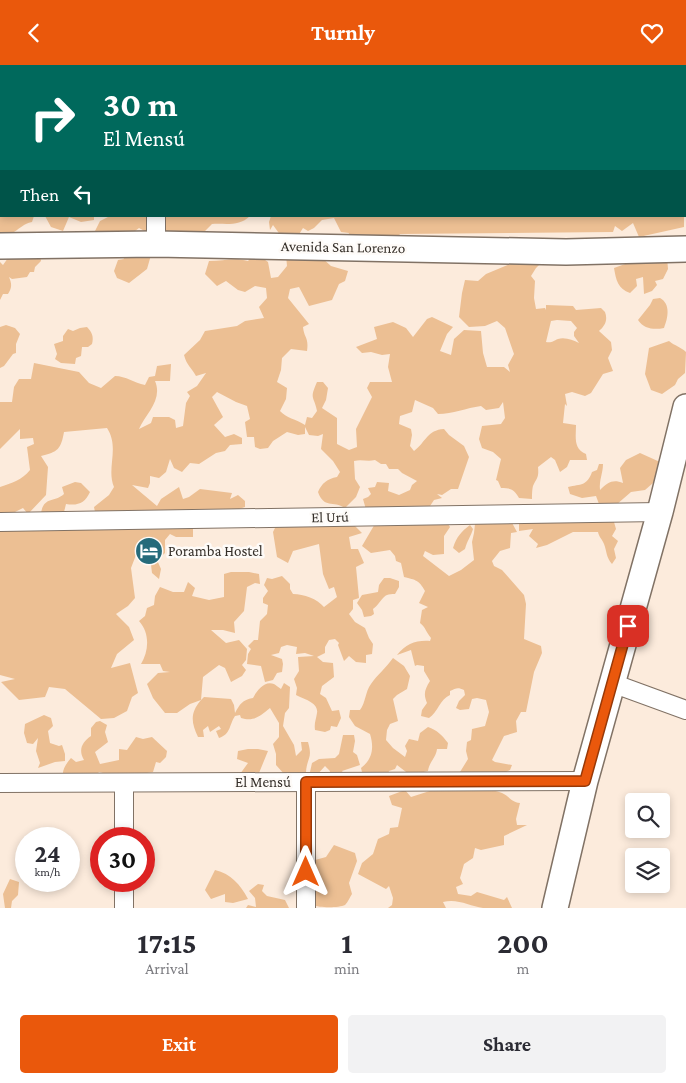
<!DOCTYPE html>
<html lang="en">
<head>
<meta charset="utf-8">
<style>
	:root { --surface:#fff; --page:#f2f2f3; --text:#2b2b33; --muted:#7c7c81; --accent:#ea580c }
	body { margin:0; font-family:"Crimson Pro",serif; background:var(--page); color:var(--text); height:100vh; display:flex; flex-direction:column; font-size:19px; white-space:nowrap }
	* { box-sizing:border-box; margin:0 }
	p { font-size:16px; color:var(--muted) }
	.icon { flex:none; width:28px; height:28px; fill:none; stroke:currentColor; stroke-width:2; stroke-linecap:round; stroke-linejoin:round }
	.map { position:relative; height:843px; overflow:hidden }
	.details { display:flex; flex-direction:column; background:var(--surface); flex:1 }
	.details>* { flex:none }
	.banner { position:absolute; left:0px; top:0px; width:686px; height:152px; box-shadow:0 2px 8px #0003; background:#00695c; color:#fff; overflow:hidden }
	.fabs { position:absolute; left:625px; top:728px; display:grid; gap:10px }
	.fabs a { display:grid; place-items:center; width:45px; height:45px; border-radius:5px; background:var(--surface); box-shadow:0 2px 8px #0003; font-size:25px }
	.speed { position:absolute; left:15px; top:762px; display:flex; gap:10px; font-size:25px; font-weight:700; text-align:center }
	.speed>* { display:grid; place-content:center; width:65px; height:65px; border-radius:50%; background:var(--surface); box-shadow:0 2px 8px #0003; line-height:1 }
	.speed small { font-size:12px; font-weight:400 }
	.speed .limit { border:8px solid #d22; background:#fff; color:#111 }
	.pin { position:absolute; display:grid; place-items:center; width:42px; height:42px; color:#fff; margin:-21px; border-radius:10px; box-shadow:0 2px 8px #0006 }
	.me { position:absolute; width:55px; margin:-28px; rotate:0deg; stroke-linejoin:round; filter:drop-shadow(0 0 4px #0008) }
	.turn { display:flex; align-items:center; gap:18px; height:105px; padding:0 20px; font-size:22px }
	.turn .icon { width:65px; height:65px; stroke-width:2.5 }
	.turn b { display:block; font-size:35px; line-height:42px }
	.then { display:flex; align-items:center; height:48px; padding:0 20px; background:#0003; gap:10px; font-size:19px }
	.eta { display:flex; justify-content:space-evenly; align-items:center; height:85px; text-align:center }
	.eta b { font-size:30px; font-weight:700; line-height:35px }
	.action { display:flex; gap:10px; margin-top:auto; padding:10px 20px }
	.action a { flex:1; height:58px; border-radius:5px; background:var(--accent); color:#fff; font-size:20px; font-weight:700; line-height:58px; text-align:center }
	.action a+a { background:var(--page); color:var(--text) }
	header { display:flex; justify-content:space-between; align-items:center; height:65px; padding:0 20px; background:var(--accent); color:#fff; font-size:22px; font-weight:700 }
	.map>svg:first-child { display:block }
</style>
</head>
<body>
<header><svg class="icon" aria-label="back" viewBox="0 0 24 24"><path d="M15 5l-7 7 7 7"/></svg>Turnly<svg class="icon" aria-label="heart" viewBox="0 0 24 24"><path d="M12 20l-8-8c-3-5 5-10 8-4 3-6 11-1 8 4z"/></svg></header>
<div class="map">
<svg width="686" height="843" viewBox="0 0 686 843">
	<rect width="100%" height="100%" fill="#fcebdc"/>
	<g fill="#ecbf93" fill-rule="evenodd">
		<rect x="271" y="0" width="281" height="1"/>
		<path d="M 0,58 L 1,151 L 34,151 L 32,157 C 23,159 22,162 14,167 C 9,171 4,172 0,176 Z"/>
		<path d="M 45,151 L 94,151 L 94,155 L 81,157 L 69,152 L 63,166 L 51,162 Z"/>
		<path d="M 110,151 L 250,151 C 239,162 226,158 212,159 L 198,173 L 152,170 L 139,163 L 131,169 L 94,168 L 100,156 Z"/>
		<path d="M 271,151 L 684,151 L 684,162 L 639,172 L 633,158 L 622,166 L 615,161 L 613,167 L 400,169 L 396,174 L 347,174 L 349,168 L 341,167 L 334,153 L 322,155 L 314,163 L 308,166 L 303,163 L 296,174 L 281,171 L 273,160 L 270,165 L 269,157 Z"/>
		<path d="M 255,188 L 268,197 L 271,213 L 278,212 L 287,201 L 286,190 L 321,192 L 331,201 L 348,206 L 345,216 L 339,219 L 332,235 L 309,241 L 299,222 L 290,224 L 288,233 L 309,259 L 303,262 C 304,273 309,272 307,286 L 291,284 L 282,293 L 281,305 L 277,317 L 287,323 L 286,334 L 280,346 C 286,353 296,354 305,360 L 307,352 L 312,353 L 317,346 C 314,330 309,335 317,317 L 323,317 L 328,323 L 326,335 L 322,343 L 337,353 L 337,379 L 349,385 L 357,382 L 356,364 L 372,332 L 367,323 L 370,317 L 392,317 L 388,302 L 390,289 L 382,290 L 371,287 L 362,288 L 356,282 L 377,274 L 374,262 L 393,257 L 406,263 L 413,272 L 427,254 L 432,252 L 453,262 L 447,269 L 440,286 L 451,290 L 454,274 L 464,265 L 481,266 L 483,288 L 487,302 L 504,302 L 510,307 L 508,300 L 514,289 L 505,263 L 497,256 L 485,261 L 469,262 L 459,252 L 462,228 L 465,215 L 478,216 L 486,209 L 517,196 L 545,194 L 536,203 L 531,211 L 535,216 L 534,233 L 536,244 L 545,243 L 546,245 L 546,240 L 573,241 L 576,245 L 601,243 L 605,247 C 608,255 605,261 599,266 L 611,277 L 612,285 L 608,293 L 613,306 L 603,309 L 591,328 L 585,331 L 572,327 L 565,329 L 567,341 L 565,339 L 563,358 L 576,360 C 576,371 573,384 586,389 L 587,395 L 570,395 L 567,402 L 560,407 L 555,395 L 551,392 L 538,402 C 539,413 537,412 533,421 C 532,425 532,431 532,434 L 519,433 C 514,424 511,423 501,423 L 498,416 L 496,415 L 501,394 L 493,387 L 482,383 L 479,374 L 482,361 L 501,359 L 505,353 L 503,337 L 499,343 L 486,345 L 481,341 C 466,343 453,349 438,349 L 433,343 L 415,335 L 412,347 L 400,351 L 399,359 L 411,364 L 412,370 L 410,381 L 414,386 C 426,377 427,365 444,364 L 449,370 L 464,381 L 469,392 L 458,424 L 451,424 L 442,430 L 437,429 L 442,433 L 434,435 L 428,444 L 446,456 L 450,462 L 444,471 L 444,489 L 433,490 L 425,486 L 423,491 L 449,511 L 461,505 L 474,495 L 472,477 L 474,468 L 475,459 L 511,456 L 517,467 L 511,468 L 510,483 L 500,486 L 492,496 L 494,501 L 502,505 L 524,530 L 526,539 L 524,574 L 541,581 L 542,588 L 534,607 L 526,647 L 521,647 L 516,656 L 517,667 L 504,671 L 492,695 L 495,697 L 512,700 L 510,705 L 506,707 L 462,711 L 460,707 L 468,694 L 466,686 L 467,677 L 471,675 L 472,664 L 485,661 L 489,647 L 486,635 L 477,633 L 472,634 L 469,644 L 460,645 L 456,643 L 459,636 L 465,630 L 464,625 C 458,622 456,623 450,626 L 450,630 C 440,634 438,647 429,653 L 421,651 L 422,645 L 427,638 C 423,629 425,624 430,616 L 424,606 L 424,601 L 417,600 L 415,601 L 411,585 L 397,590 C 406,579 416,575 430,576 L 431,573 C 426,567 426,563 420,558 L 422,545 L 428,542 L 419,538 L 425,526 C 419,515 416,515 404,512 L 401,498 L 396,496 L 395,491 L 390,485 L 371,488 L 362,481 L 379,452 L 367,448 L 363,434 L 368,432 L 371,429 L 368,423 L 375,422 L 377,417 L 389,418 L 388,426 L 399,430 L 410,425 L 412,420 L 417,416 L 402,408 L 398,404 L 389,404 L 386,399 L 381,399 L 375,395 C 367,397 362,394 354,396 L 355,414 L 360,422 L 356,432 L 345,443 C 333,435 324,444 318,427 C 322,418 327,414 337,412 L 340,407 L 333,396 L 321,384 L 323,369 L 318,371 L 309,370 L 305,362 L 305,369 L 298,370 L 287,367 L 273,376 L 268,383 L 260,384 L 255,382 L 254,372 L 247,372 L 245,357 L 250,354 L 247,341 L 236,337 L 217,327 L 212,332 L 223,352 L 214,360 L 225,372 L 234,369 L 242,373 L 242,379 L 230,380 L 225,386 L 216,388 L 199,399 L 190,398 L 182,407 L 174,403 L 170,394 L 166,407 L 159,413 L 150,411 L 150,418 L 148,423 L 132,420 L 157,441 L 161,434 L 179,422 L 183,434 L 189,432 L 200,424 L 232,428 L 230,434 L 238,430 L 245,436 L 245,442 L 236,445 L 233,451 L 193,460 L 193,472 L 176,472 L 170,469 L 165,475 L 165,488 L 157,495 L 161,504 L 159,514 L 152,508 L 151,500 L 147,494 L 139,496 L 136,490 L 131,503 L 135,533 L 128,541 L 116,549 L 129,562 L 134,575 L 117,589 L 111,603 L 130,598 L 138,628 L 132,632 L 127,646 L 114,653 L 101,654 L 65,624 L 49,622 L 45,632 L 19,635 L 1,617 L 15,614 L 0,610 L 0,461 L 96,452 L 94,442 L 109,430 L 114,422 C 106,403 120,383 107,363 L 64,367 C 61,384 58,387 41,391 L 48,402 L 46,430 L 28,449 L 23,443 L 15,447 L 8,455 L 0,454 L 0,422 C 12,418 22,415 30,405 L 27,382 L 34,379 L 33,373 L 20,374 L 20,364 L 0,384 L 0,337 L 12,337 L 14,322 L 19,314 L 31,314 L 34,298 L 79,307 L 89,318 L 101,323 L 115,311 C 126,311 134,318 145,320 L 149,312 L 155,311 L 157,301 L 171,299 L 170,316 L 155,316 C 163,335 146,348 139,364 L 151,358 L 153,352 L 169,352 L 175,355 L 176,363 L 183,361 L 186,338 L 190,331 L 187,327 L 197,321 L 206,308 L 196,311 C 191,302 187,301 184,290 L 200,275 L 205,266 L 237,261 L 245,256 L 264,253 L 259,242 L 267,233 L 266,223 L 255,221 L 245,227 L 238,225 L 226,216 L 217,221 L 205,209 L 209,196 C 224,196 234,192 248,196 ZM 557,255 L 571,256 L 577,263 L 574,267 L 574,271 L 579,278 C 573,275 565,272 558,274 C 553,276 552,278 546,277 L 551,256 Z"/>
		<path d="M 40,189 L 41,196 L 35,202 L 34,207 L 30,207 L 27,212 L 12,214 L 9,212 C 12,219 12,223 8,229 L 3,229 L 0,235 L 0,197 L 3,200 L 8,193 Z"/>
		<path d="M 122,189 L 151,190 L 147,204 L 129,218 L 117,213 L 114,206 L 118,195 L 124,194 Z"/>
		<path d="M 667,192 L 668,204 L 663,214 L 655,216 L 657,220 L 652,226 L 644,229 L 643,212 L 636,214 L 637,221 L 630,228 C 618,224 616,215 614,203 L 625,199 L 626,195 Z"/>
		<path d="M 660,233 C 671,239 668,253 664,263 C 654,265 644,264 638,255 L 650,240 L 653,234 Z"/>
		<path d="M 6,260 L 15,263 L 20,269 L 16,279 L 16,288 L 13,289 L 4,301 L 0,303 L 0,262 Z"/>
		<path d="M 87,262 C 92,267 94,272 92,279 L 88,282 L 82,282 L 81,291 L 76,293 L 75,299 L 61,298 L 55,294 L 57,289 L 54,279 L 63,276 L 63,271 L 68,264 L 73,266 L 80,263 Z"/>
		<path d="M 669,276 C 675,281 681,282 686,287 L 685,308 L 678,314 L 675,320 L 662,329 L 651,325 L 645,309 L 649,283 Z"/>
		<path d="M 640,388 L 660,397 L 661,405 L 653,418 L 645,425 L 631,427 L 616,440 L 599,439 L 596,431 L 582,433 L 570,429 L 568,422 C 581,419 587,421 592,407 L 597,405 L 599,399 L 603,399 C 603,408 599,415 600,425 C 608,417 613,414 623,418 L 620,403 L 626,395 Z"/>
		<path d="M 75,417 L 81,418 L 90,427 C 85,438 78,441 66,439 L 64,447 C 56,446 49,448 41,448 C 44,431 54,438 64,429 L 62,422 Z"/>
		<path d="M 580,453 L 614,457 L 616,464 L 612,471 L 618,476 L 614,484 L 616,493 L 612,499 C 606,492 607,487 604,479 C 602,474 599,472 598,467 L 573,467 L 547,480 L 536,483 L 538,479 L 529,471 L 533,464 L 519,466 L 519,459 L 524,457 Z"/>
		<path d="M 351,457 L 362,468 L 349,472 L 351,484 L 358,484 L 364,498 L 356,502 L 359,533 L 353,535 L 353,544 L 349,549 L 355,557 L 365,563 L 369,573 L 373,579 L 372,589 L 366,590 L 366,598 L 356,597 L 349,591 L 344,596 L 338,580 L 339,578 L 335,574 L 329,575 L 325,582 L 325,588 L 317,592 L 323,597 L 333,598 L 334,612 L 322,621 L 320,629 L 326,633 L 332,646 L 339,645 L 341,653 L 337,662 L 331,661 L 330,665 L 325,667 L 315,665 C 314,658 316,655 317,648 C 319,638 304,634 296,630 L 297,623 L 294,614 L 299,606 L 298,592 L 314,591 L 305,588 L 296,589 L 297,582 L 287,580 L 281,582 L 279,588 L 271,590 L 282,594 L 283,599 L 282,607 L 277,608 L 273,615 L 265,617 L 261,601 L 247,599 L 248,589 L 251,584 L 248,581 L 254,575 L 258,575 L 260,556 L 267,549 L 268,540 L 263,538 L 263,533 L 268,526 L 264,520 L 267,513 L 272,514 L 282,511 L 290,519 L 290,524 L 293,529 C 304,529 317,534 324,542 L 337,532 L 334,522 L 329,524 L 323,509 L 319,479 L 293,486 L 288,498 L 277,492 L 273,467 L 277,459 L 310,461 Z"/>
		<path d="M 470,460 L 473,464 C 471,471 467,476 465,484 L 459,488 L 453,483 C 457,471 461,467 470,460 Z"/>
		<path d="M 231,507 L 249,507 L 259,509 L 260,519 L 255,518 L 247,522 L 244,546 L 234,557 L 235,568 L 223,565 L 211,565 L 226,578 L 239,575 L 247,584 L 246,595 L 242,600 L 246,605 L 242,611 L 231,617 L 225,603 L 219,600 L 203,612 L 201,635 L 204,632 L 231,634 L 234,640 L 235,648 C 240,639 242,635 253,633 C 256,627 264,615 274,619 C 276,620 278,622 281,624 L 284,618 L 290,622 L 289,643 L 285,648 L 283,661 L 294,680 L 296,691 L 302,685 L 301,677 L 308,677 C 313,694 307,692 306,707 L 300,709 L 285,710 L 276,700 L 276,689 L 273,679 L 279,672 L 279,658 L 270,643 C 260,651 254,657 241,653 L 240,650 L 235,651 C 229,660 231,669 219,673 L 216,666 L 221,664 L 219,661 L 210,667 L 208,661 L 203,665 L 204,672 L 198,672 C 191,657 190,648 201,635 L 190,639 L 177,648 L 165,648 L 153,633 L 147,619 L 158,608 L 170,607 L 163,606 L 160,599 L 141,599 C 149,586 150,568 139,556 L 145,551 L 147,543 L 154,540 L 155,531 L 160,522 L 173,527 L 184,527 L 188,517 L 195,523 L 192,531 L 209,535 L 224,532 L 224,509 Z"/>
		<path d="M 384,513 L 390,513 L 399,516 L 399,522 L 395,529 C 392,529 389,529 387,530 C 383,531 378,541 373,544 L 374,549 L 371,551 L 364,552 L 362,545 L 357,538 L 362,530 L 378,527 L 379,520 Z"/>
		<path d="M 393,593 L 404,601 L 410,611 L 407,624 L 397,630 L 393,634 L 398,656 L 390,659 L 387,665 L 386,675 L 393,683 L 405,692 L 407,686 L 405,681 L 409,674 L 418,676 L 420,668 L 428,662 C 437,665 442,670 448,678 L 447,684 L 437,684 C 436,693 429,697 428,706 L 410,710 L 397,700 L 395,704 L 389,706 L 388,709 L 363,711 L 361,703 C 373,694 374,682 370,669 L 355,661 L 349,652 L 350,645 L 360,645 C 366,637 365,627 371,619 C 377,610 386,603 393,593 Z"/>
		<path d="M 44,650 L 51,653 L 53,661 L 48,666 L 50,678 L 59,681 L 62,680 L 65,689 L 65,696 L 55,697 L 38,703 L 40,698 L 36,686 L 38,673 L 33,679 L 27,678 L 24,668 L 25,659 Z"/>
		<path d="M 100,656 L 107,660 L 105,667 L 108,677 L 95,687 L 100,699 L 119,695 L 119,684 L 127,685 L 136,672 L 143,674 L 152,672 L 167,686 L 166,692 L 160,698 L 156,697 L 153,707 L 123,712 L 118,708 L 105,714 L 103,708 L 99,707 L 95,712 L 63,712 C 62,704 66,699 71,693 L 76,697 L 84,695 C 78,685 82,677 91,671 L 91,663 L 96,657 Z"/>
		<path d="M 343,670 L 354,670 L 355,676 L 353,687 L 357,690 L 360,700 L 342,706 L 347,714 L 329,712 L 330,706 L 325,701 L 316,711 L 310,707 L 312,698 L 319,694 L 335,693 L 339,689 Z"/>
		<path d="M 248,684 L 258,684 L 268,686 L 259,708 C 252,707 249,710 240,709 L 248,698 L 237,694 L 238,686 Z"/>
		<path d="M 464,722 C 476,722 491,724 502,728 C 509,731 511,737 520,738 L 516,754 L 517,760 L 527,760 L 504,771 L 504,780 L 481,785 L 475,783 L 473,793 L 464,799 L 460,813 L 463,819 L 456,822 L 458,829 L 471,831 L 477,827 L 504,835 L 507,832 L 512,843 C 502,843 492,843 483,843 C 470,841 457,833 443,837 L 446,843 L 388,843 L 392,840 L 393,833 L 389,821 L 386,824 L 358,809 L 362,798 L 373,789 L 378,774 L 389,769 L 390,763 L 398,762 L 402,743 L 392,740 L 389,731 L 405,725 L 411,732 L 436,724 L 450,726 Z"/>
		<path d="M 334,780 L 355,788 L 357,796 L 349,818 L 352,829 C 350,832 348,837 345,840 C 339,843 319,843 313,840 C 316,825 314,810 315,795 L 326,792 Z"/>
		<path d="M 215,805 C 231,809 240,819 248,834 L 233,838 L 225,837 L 225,829 L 211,834 L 205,825 Z"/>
		<path d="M 10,814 L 19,817 L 18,830 L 12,836 L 11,843 L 5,843 L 3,829 Z"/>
		<path d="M 258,819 L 264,820 L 262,826 L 267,831 L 285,835 L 289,843 L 246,843 L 248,840 L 256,842 L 255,833 L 249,826 Z"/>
	</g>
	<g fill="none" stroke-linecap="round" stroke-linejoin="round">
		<g stroke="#817265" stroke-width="20">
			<g id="street">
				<path d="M 158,1 L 158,0"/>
				<path d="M 156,179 L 156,151"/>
				<path d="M 0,457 L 660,447"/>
				<path d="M 612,618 L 686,645"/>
				<path d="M 306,717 L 306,843"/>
				<path d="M 0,718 L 585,716"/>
				<path d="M 124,774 L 124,718"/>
				<path d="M 124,843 L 124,816"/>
			</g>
		</g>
		<g stroke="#817265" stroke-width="28">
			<g id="secondary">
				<path d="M 0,181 L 156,179 L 566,187 L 686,184"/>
				<path d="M 555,843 L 585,716 L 660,447 L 686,342"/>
			</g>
		</g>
		<use href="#street" stroke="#fff" stroke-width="18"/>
		<use href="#secondary" stroke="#fff" stroke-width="25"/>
	</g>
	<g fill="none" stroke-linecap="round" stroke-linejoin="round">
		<g stroke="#983908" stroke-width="12">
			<path id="route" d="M 306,807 L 306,717 L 585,716 L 628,561"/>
		</g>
		<use href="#route" stroke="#ea580c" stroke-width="9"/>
	</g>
	<defs>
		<g id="hotel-disc" transform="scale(1.4375)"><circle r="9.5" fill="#266b7b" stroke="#fefbf8"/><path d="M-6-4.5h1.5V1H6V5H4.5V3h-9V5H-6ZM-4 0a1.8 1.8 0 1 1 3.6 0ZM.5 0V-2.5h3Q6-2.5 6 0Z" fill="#fff"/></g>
	</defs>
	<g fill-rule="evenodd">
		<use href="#hotel-disc" x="149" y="486"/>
	</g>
	<g text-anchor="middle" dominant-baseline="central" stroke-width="5" stroke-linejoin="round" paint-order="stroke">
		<g font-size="15" fill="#352f29" stroke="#fefbf8">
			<text transform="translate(343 182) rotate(1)">Avenida San Lorenzo</text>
			<text transform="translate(330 452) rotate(-1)">El Urú</text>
			<text x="263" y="717">El Mensú</text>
		</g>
		<g font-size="15" fill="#352f29" stroke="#fefbf8" text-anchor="start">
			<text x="168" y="486">Poramba Hostel</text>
		</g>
	</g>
</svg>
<div class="fabs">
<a><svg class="icon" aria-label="search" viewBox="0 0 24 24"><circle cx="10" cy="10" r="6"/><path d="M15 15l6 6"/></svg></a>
<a><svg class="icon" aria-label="layers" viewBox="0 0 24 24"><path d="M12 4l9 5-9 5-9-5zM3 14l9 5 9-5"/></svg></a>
</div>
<div class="speed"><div>24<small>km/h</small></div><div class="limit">30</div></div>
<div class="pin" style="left:628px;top:561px;background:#d93025"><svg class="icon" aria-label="arrive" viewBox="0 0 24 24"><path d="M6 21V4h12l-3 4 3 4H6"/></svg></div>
<svg class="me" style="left:306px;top:807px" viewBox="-20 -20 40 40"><path d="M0-17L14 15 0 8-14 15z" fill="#ea580c" stroke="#fff" stroke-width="4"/></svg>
<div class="banner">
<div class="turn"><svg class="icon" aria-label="right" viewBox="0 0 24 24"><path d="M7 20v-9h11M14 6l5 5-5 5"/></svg><div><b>30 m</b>El Mensú</div></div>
<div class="then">Then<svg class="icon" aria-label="left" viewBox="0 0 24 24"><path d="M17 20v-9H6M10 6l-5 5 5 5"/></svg></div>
</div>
</div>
<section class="details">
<div class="eta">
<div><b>17:15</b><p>Arrival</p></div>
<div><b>1</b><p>min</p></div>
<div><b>200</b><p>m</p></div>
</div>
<div class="action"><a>Exit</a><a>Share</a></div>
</section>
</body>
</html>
